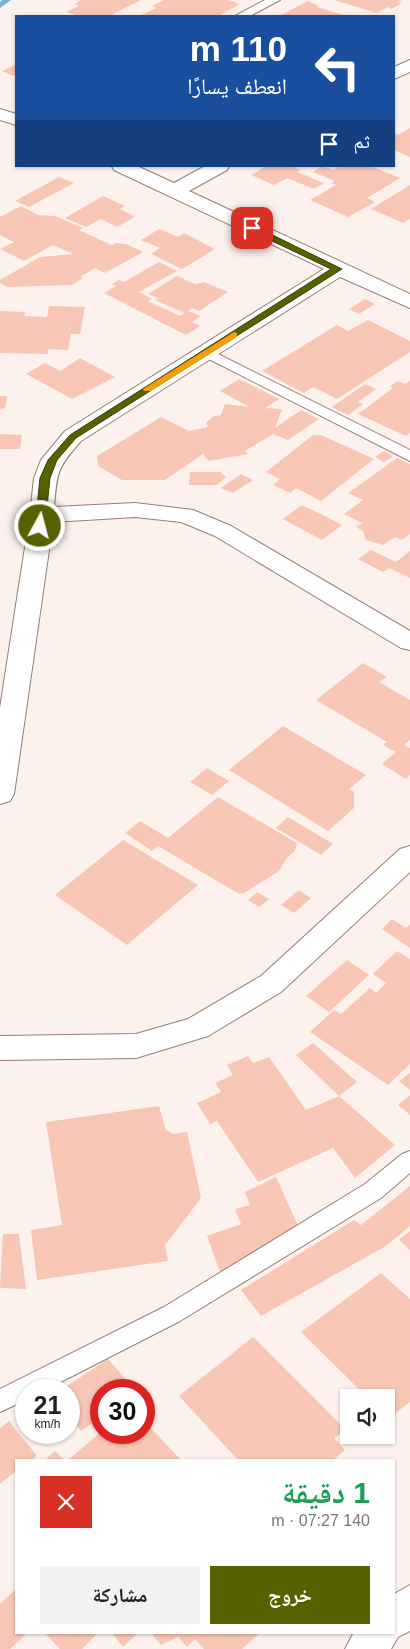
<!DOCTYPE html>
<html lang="ar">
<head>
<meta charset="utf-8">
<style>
	:root { --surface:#fff; --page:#f2f2f2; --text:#222; --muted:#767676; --accent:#576100 }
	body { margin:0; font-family:Helvetica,"Noto Naskh Arabic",sans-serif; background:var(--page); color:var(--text); direction:rtl; height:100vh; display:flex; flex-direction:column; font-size:19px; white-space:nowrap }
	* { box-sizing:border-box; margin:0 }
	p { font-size:16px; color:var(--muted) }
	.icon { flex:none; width:28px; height:28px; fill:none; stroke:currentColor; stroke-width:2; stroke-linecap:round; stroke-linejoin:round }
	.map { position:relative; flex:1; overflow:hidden; direction:ltr }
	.drawer { position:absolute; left:15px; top:1459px; width:380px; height:175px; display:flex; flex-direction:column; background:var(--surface); border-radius:0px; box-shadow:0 1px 4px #0004; direction:rtl }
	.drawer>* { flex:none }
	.guide { position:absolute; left:15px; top:15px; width:380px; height:152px; border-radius:0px; box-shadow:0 1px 4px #0004; direction:rtl; background:#1a4fa0; color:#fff; overflow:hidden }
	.buttons { position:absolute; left:340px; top:1389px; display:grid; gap:10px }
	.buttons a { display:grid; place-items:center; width:55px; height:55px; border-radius:0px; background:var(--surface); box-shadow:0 1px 4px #0004; font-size:25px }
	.speed { position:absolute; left:15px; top:1379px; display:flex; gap:10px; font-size:25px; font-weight:700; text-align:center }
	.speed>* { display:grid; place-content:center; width:65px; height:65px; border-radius:50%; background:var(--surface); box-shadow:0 1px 4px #0004; line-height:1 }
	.speed small { font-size:12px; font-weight:400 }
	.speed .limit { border:8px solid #d22; background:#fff; color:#111 }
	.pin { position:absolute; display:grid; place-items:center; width:42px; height:42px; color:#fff; margin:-21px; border-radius:10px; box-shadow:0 2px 8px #0006 }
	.me { position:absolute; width:55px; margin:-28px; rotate:7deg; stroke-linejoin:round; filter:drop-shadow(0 0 4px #0008) }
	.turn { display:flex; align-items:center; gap:18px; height:105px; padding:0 25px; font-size:22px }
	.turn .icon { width:65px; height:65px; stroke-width:2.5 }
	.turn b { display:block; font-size:35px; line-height:42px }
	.then { display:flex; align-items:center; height:48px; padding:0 25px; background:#0003; gap:10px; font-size:19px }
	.round { display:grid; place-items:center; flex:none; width:52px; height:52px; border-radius:0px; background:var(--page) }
	.summary { display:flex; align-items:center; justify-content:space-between; height:85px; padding:0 25px }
	h1 { font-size:30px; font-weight:700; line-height:38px; color:#1e9e55 }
	.button { display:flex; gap:10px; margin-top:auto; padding:10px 25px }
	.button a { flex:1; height:58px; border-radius:0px; background:var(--accent); color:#fff; font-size:20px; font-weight:700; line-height:58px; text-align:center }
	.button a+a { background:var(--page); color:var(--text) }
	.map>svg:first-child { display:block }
</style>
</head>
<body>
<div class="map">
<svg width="410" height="1649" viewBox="0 0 410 1649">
	<rect width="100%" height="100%" fill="#fdf1ed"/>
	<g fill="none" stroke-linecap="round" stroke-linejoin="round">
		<path fill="#76b3d4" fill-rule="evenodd" d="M 2,0 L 11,0 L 0,8 L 0,2 Z"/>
	</g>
	<g fill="#f8c6b4">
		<path d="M 80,0 L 141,0 L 109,16 L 78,16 L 66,12 L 79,6 L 75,4 Z"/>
		<path d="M 164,0 L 228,0 L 240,4 L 218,16 L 139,16 L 156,8 L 152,6 Z"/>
		<path d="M 334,0 L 402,0 L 398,2 L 402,3 L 391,9 L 388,7 L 377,13 Z"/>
		<path d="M 308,1 L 319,6 L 317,7 L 347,16 L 279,16 Z"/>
		<path d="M 15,65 L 16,75 L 13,76 L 2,71 Z"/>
		<path d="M 410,128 L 410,157 L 394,150 L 394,133 L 398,135 Z"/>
		<path d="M 266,166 L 292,166 L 300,170 L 297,172 L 324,183 L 314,189 L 287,178 L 274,185 L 251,175 Z"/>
		<path d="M 322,166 L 334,170 L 339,166 L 371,166 L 400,178 L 367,198 L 375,202 L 348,217 L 310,200 L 336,185 L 331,183 L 335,181 L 313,172 Z"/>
		<path d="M 59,177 L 74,183 L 29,207 L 15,201 Z"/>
		<path d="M 410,185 L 410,219 L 403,223 L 371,209 Z"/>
		<path d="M 103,196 L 125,206 L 120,209 L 135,217 L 117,227 L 101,219 L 86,227 L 65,218 Z"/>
		<path d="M 21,206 L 38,215 L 55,216 L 83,228 L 79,230 L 112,245 L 116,243 L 126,244 L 143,252 L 105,273 L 95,268 L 80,277 L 83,278 L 72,285 L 7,287 L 0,283 L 0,280 L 40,257 L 73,254 L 53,245 L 24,261 L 0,249 L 14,242 L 0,235 L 0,217 Z"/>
		<path d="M 159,229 L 178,237 L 184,233 L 215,249 L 182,269 L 151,254 L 160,248 L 141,240 Z"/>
		<path d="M 159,262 L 177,271 L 139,292 L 152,299 L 148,301 L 180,316 L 184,313 L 155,300 L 158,298 L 148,294 L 177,276 L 195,284 L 204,282 L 228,292 L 199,311 L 192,308 L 188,311 L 201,316 L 192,322 L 200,326 L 186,335 L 104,293 L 116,286 L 112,284 L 119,280 L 124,282 Z"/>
		<path d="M 365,299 L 375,304 L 359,314 L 349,309 Z"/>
		<path d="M 49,306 L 85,307 L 80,334 L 71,334 L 68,350 L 48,349 L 48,354 L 0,353 L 0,311 L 25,312 L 24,316 L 47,317 Z"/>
		<path d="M 368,320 L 410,341 L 410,352 L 337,399 L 313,387 L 304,393 L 262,371 L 337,325 L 348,331 Z"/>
		<path d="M 80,358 L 115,377 L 72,399 L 26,374 L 45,363 L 60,371 Z"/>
		<path d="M 239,379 L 279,399 L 265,408 L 282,409 L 275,428 L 301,410 L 319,419 L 288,440 L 273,434 L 245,451 L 248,454 L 208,461 L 203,454 L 165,480 L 122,480 L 98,466 L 97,456 L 161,417 L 189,431 L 208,427 L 206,423 L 212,417 L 221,415 L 225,404 L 250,407 L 220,391 Z"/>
		<path d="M 398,381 L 405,384 L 410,381 L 410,433 L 406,436 L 358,414 L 393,388 L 390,386 Z"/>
		<path d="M 365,384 L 376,389 L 358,402 L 363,404 L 348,415 L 332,407 Z"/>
		<path d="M 0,396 L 7,396 L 5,408 L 0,409 Z"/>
		<path d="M 0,434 L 22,435 L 20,449 L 0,449 Z"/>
		<path d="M 313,435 L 321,435 L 374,459 L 321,501 L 296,488 L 290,493 L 273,485 L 280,479 L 266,472 Z"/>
		<path d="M 384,451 L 393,456 L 384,462 L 375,457 Z"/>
		<path d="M 397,458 L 410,464 L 410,534 L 402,540 L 395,537 L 383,545 L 366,540 L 363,531 L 356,527 L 362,523 L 344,514 L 363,500 L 348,493 Z"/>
		<path d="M 190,472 L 220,472 L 226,477 L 217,485 L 189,485 Z"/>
		<path d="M 241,474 L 253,480 L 233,493 L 221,488 Z"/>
		<path d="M 302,505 L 319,513 L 342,525 L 322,540 L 283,519 Z"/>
		<path d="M 371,550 L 396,562 L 410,551 L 410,578 L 389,568 L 383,572 L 358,559 Z"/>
		<path d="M 363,663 L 387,677 L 379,682 L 410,700 L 410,740 L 404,745 L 410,748 L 410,775 L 406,779 L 382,764 L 396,752 L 383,745 L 387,742 L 316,700 Z"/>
		<path d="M 283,726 L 366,775 L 349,789 L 354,792 L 354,808 L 328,831 L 229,770 Z"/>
		<path d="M 207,768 L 229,781 L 212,795 L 190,782 Z"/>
		<path d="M 218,797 L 297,843 L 295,851 L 286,859 L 279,871 L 244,893 L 239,894 L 158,846 L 152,851 L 125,833 L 140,821 L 168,838 Z"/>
		<path d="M 288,817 L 333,844 L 321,855 L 276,828 Z"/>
		<path d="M 123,840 L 198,885 L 127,945 L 55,895 Z"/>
		<path d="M 299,890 L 311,898 L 294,913 L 281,905 Z"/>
		<path d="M 257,892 L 269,899 L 259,907 L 248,900 Z"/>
		<path d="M 392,919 L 406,928 L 410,925 L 410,948 L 382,929 Z"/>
		<path d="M 397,951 L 410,959 L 410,1064 L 388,1085 L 310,1032 L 334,1010 L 341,1014 L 370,988 L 376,993 L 386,983 L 373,974 Z"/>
		<path d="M 347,960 L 369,975 L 329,1012 L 306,996 Z"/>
		<path d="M 313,1043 L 357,1082 L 339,1096 L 296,1055 Z"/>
		<path d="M 248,1056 L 253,1063 L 269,1057 L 306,1110 L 339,1096 L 395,1145 L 355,1178 L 333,1148 L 258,1182 L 217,1121 L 210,1124 L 197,1103 L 221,1092 L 215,1083 L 233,1075 L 227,1065 Z"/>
		<path d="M 410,1073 L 410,1090 L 399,1081 Z"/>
		<path d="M 410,1095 L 410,1115 L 398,1105 Z"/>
		<path d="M 159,1106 L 166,1130 L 174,1134 L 187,1132 L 201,1198 L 165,1245 L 168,1261 L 37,1280 L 31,1230 L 62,1225 L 46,1122 Z"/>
		<path d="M 276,1177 L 299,1228 L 220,1272 L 207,1236 L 241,1224 L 235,1209 L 250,1205 L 245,1192 Z"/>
		<path d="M 410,1186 L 410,1226 L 386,1246 L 261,1316 L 241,1290 L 354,1220 L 361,1225 Z"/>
		<path d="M 410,1231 L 410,1250 L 399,1240 Z"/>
		<path d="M 3,1234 L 19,1234 L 26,1289 L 0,1288 Z"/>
		<path d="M 381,1273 L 410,1299 L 410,1402 L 389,1418 L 386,1416 L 386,1398 L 368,1398 L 301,1332 Z"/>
		<path d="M 253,1337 L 346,1430 L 334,1438 L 345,1450 L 333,1460 L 238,1460 L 179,1396 Z"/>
		<path d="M 108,1359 L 135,1390 L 101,1390 L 101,1417 L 81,1431 L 69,1415 L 69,1390 L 61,1390 Z"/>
		<path d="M 9,1421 L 37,1456 L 31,1460 L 16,1460 L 16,1471 L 0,1484 L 0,1428 Z"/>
		<path d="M 144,1421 L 181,1460 L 68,1460 L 101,1432 L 144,1432 Z"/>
		<path d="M 55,1451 L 64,1460 L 45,1460 Z"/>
		<path d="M 16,1589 L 16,1632 L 28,1632 L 10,1649 L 0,1649 L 0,1604 Z"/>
		<path d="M 44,1632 L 99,1632 L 82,1649 L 60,1649 Z"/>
		<path d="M 111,1632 L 139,1632 L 123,1647 Z"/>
		<path d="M 150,1632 L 261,1632 L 242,1649 L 204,1649 L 195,1639 L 187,1647 L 178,1637 L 161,1645 Z"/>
	</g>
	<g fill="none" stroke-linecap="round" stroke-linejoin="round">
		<g stroke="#987e75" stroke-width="2">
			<g id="lane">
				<path d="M 265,0 L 280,0 L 250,16 L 235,16 Z"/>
				<path d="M 206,348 L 410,450 L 410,461 L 201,355 L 199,352 L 201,349 Z"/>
				<path d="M 410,1151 L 410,1173 L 381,1198 L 180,1321 L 45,1390 L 26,1390 L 26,1400 L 0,1412 L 0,1389 L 164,1307 L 365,1184 L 402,1154 Z"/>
			</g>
		</g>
		<g stroke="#987e75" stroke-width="2">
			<g id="street">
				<path d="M 410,60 L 410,72 L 394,79 L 394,67 Z"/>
				<path d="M 0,109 L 16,114 L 16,125 L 0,120 Z"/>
				<path d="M 112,166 L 137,166 L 174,183 L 205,166 L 229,166 L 227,170 L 189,191 L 410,294 L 410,308 L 340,277 L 81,441 C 57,468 57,472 54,507 L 135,503 L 193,510 L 231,526 L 410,631 L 410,650 L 401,648 L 215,536 L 181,522 L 135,517 L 53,522 L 14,794 L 10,801 L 0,804 L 0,708 L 30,515 L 34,478 L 41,460 L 65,431 L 324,269 L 114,170 Z"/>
				<path d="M 410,846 L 410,872 L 281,992 L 208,1036 L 136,1058 L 0,1060 L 0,1036 L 136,1034 L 188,1019 L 261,976 L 400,849 Z"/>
				<path d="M 410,1585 L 410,1631 L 398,1637 L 391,1649 L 345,1649 L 354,1632 L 394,1632 L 394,1594 Z"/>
			</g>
		</g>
		<use href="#lane" fill="#fff" fill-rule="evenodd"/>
		<use href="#street" fill="#fff" fill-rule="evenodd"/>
	</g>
	<path fill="#576100" stroke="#393f00" d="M 249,226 L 254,226 L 342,269 L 76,438 L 57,460 L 50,478 L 45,526 L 44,529 L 37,529 L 35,526 L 40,478 L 48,460 L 70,435 L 331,269 L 249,230 Z"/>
	<path fill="#f59e0b" d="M 234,332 L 237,333 L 237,337 L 151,391 L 144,391 L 143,389 Z"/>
</svg>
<div class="buttons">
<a><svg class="icon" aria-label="sound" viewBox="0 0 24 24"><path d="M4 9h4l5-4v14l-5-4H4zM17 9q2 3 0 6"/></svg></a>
</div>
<div class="speed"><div>21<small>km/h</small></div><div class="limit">30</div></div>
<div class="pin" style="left:252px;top:228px;background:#d93025"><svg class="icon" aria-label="arrive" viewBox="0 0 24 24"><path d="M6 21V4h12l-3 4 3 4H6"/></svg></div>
<svg class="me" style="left:40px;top:526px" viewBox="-20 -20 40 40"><circle r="17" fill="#576100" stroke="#fff" stroke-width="3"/><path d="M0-11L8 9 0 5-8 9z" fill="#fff"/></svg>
<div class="guide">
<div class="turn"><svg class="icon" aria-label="left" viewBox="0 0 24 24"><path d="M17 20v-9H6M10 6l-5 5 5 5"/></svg><div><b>110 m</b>انعطف يسارًا</div></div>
<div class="then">ثم<svg class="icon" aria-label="arrive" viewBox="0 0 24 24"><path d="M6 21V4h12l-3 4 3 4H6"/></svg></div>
</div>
<section class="drawer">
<div class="summary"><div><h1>1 دقيقة</h1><p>140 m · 07:27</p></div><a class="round" style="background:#d93025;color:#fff"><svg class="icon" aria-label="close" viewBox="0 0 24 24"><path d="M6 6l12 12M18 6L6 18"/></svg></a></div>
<div class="button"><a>خروج</a><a>مشاركة</a></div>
</section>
</div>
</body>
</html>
